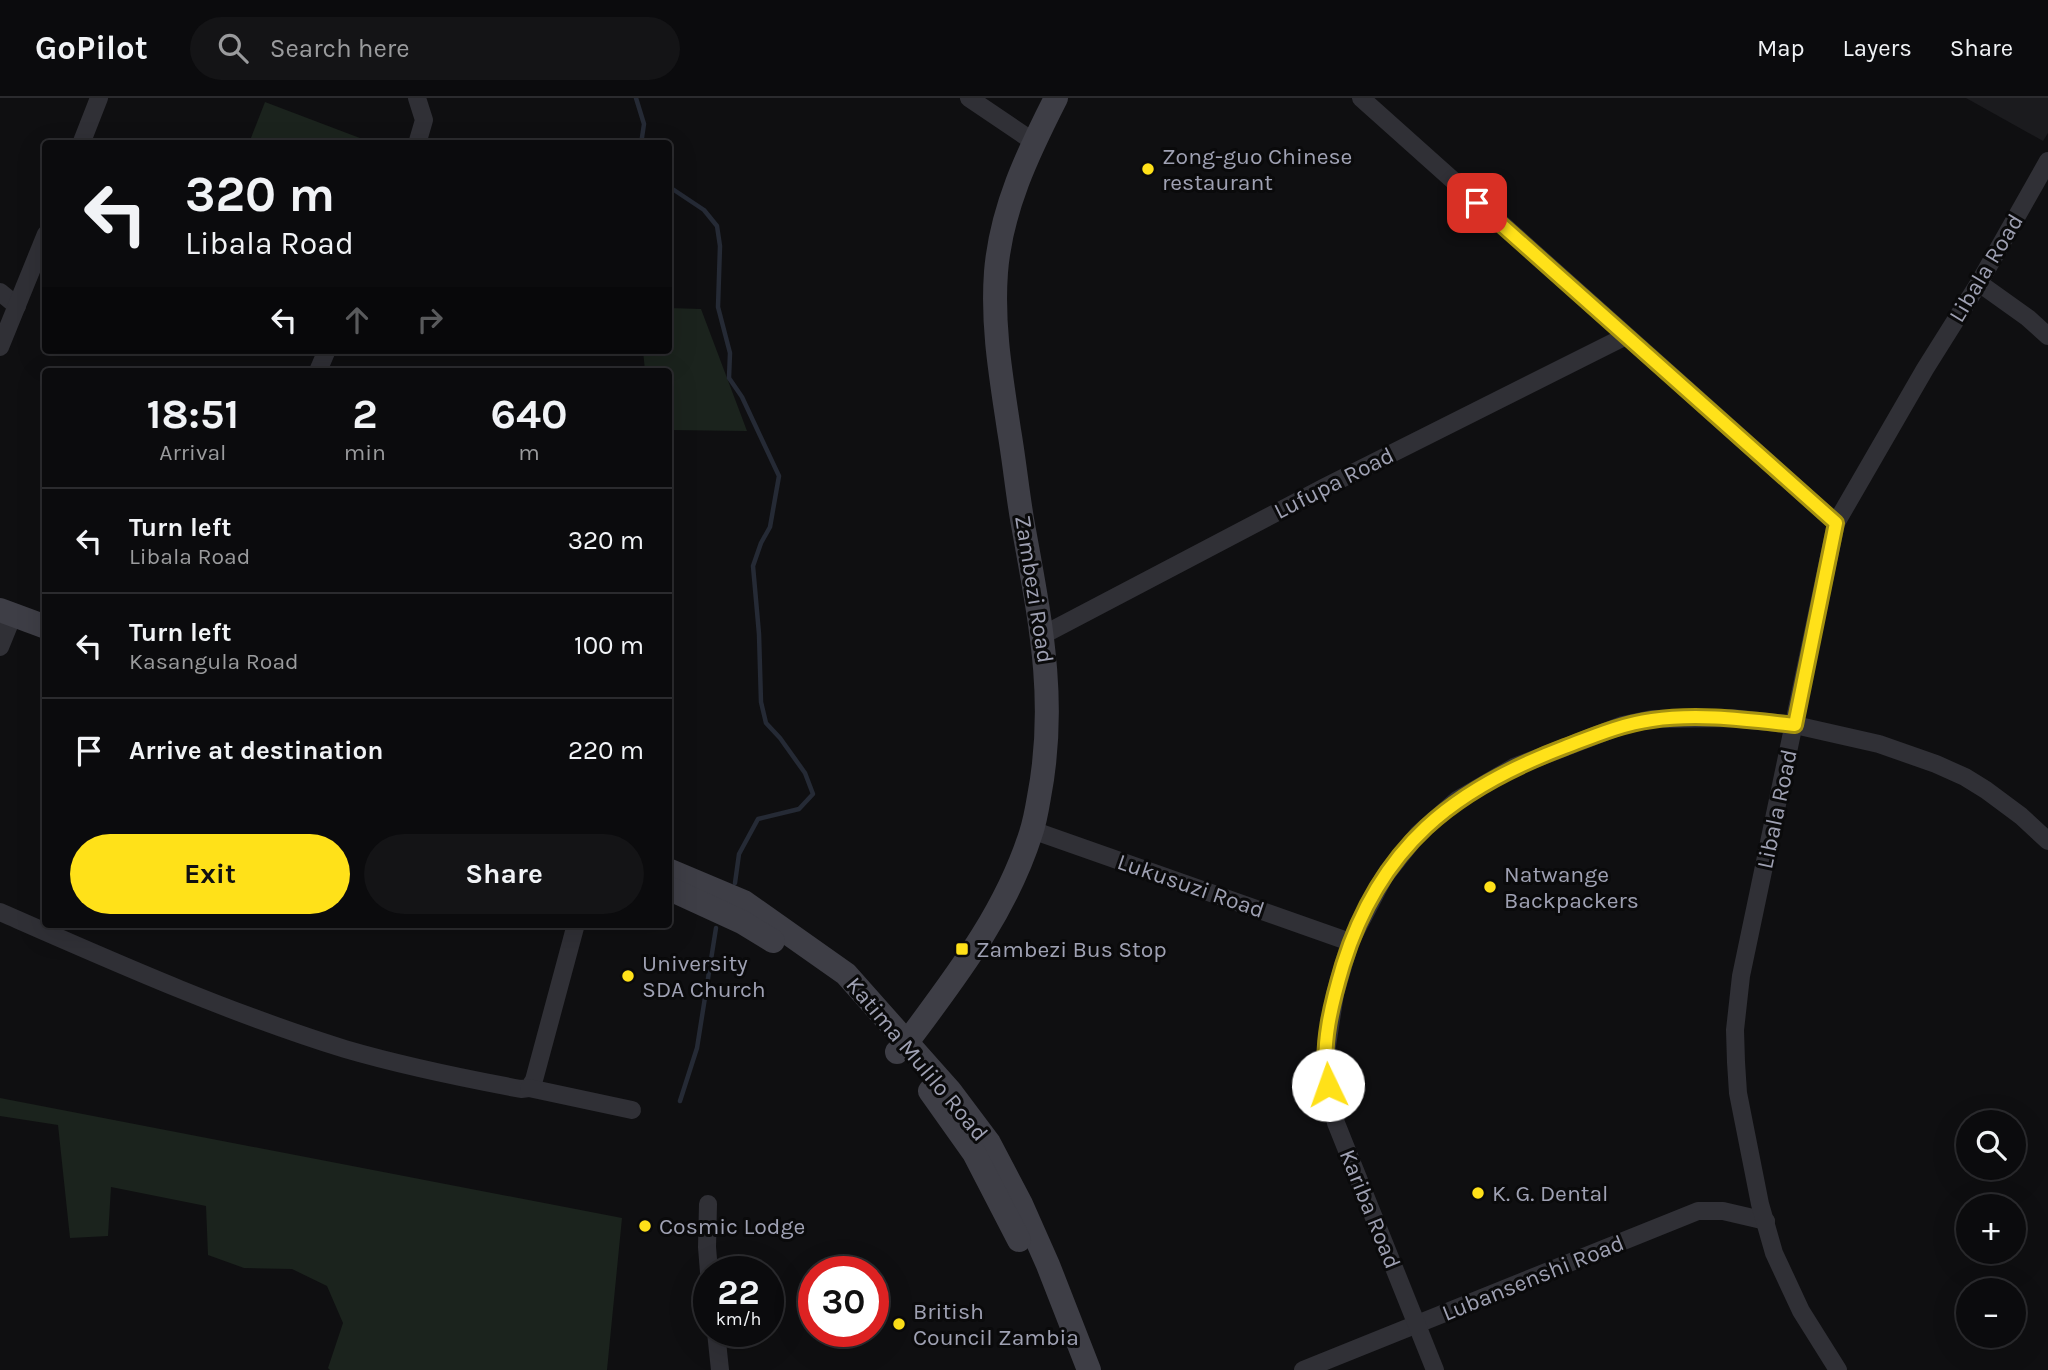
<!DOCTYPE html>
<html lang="en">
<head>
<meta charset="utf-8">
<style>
	:root { --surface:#0b0b0d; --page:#141416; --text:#f1f3f6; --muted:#9a9b9d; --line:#2b2b2e; --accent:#ffe119 }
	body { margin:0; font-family:Karla,sans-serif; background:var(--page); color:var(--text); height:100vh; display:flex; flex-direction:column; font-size:26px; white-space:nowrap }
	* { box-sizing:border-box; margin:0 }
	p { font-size:23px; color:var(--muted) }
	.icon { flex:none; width:38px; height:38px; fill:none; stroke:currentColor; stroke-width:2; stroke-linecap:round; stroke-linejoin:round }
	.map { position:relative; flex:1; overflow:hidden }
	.sheet { position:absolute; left:42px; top:270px; width:630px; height:560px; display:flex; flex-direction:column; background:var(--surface); border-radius:7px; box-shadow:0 7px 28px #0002,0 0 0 2px var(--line) }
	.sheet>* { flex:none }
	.guide { position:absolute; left:42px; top:42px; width:630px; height:214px; border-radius:7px; box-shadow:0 7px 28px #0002,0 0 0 2px var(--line); background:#0b0b0d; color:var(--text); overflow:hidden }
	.fabs { position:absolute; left:1956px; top:1012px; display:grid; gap:14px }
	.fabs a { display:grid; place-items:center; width:70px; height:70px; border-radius:50%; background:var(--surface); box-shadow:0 7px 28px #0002,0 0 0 2px var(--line); font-size:35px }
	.speed { position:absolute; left:693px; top:1158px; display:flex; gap:14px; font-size:35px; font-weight:700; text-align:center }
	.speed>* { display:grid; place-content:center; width:91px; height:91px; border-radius:50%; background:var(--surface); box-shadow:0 7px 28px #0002,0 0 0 2px var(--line); line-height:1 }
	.speed small { font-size:18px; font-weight:400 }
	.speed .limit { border:10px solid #d22; background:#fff; color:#111 }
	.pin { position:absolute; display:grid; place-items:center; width:60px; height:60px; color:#fff; margin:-30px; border-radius:14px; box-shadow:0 4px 10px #0006 }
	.me { position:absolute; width:77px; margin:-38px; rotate:357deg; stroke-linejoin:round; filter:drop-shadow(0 0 5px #0008) }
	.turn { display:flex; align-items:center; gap:24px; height:147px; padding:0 28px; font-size:32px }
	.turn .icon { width:91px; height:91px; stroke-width:2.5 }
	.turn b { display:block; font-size:49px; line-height:60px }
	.lanes { display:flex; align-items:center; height:66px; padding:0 28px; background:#0003; justify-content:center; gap:35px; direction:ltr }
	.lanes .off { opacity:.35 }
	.eta { display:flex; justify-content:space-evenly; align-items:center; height:119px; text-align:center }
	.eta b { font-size:42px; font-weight:700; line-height:49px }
	.action { display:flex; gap:14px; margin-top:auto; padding:14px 28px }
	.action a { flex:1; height:80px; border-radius:42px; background:var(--accent); color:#111; font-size:28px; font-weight:700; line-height:80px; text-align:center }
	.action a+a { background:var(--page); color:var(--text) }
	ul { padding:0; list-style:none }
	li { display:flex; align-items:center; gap:21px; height:105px; padding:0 28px; border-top:2px solid var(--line) }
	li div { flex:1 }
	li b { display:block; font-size:26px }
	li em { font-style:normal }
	header { display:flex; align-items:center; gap:42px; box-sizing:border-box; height:98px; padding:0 35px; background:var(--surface); border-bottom:2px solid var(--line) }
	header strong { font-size:33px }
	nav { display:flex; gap:38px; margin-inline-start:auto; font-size:24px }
	.search { width:490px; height:63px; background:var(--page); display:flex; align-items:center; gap:18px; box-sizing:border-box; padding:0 24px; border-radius:38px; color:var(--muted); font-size:26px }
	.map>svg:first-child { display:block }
</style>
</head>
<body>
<header>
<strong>GoPilot</strong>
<div class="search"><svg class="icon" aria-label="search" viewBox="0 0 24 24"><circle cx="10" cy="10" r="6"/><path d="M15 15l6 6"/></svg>Search here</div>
<nav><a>Map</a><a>Layers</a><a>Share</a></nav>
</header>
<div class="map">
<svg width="2048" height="1272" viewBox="0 0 2048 1272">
	<rect width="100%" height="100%" fill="#0f0f11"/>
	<path fill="#1b1b1e" d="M 1966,0 L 2048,0 L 2048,35 L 2043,43 Z"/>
	<g fill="#1b231d">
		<path d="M 265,4 L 373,45 L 249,45 Z"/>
		<path d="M 669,210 L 701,211 L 747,333 L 669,332 L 668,273 L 645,273 L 643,252 L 668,252 Z"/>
		<path d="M 0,1000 L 622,1120 L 607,1272 L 330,1272 L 328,1270 L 343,1225 L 327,1188 L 292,1171 L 244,1170 L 208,1157 L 206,1108 L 111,1089 L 108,1138 L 70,1140 L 58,1027 L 0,1018 Z"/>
	</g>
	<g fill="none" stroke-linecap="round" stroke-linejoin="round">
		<g stroke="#252a35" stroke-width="4.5">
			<path d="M 636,0 L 644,26 L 641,46"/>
			<path d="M 668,88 L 704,112 L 717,128 L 720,148 L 718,209 L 730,255 L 729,280 L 742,299 L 779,378 L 770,429 L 761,445 L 753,468 L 759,536 L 761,604 L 766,625 L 780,640 L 805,675 L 813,696 L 799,711 L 758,721 L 739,756 L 735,785"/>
			<path d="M 680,1003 L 697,950 L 716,830"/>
		</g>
		<g stroke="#303036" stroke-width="18">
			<path d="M 969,0 L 1034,44"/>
			<path d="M 1361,0 L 1836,425"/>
			<path d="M 81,46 L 99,0"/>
			<path d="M 417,46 L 424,22 L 417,0"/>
			<path d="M 1979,185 L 2028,220 L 2048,238"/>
			<path d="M 0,194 L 17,208"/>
			<path d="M 0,249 L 46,136"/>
			<path d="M 318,273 L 327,252"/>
			<path d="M 1043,537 L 1325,389 L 1626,238"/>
			<path d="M 0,549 L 13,517"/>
			<path d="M 1032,732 L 1350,844"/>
			<path d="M 0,814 C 114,864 226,914 345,951 C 403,968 462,980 521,991 L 529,990 L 534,982 L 576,826"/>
			<path d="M 529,990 L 632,1012"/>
			<path d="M 708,1106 L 707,1149 L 709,1174"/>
			<path d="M 716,1234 L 720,1272"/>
			<path d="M 1303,1272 L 1698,1113 L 1723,1113 L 1766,1123"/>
			<path d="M 1435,1272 L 1336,1025 L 1324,967 L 1335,896 L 1350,844 L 1384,779 L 1418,736 L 1457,702 L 1514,669 L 1623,627 L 1652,621 L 1731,620 L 1795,627 L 1879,646 L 1936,666 L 1965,679 L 1986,692 L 2021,718 L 2048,743"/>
			<path d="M 1838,1272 L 1801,1213 L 1774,1155 L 1760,1106 L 1738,995 L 1736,964 L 1735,932 L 1741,878 L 1836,425 L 1925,271 L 1979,185 L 2048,63"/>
		</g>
		<g stroke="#3e3e46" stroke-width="24">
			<path d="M 0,512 L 46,529"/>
			<path d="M 668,772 L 744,804 L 846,876 L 950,993 L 989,1045 L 1021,1106 L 1048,1167 L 1089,1272"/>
			<path d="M 668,790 L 742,824 L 773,843"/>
			<path d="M 897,954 L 908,943 C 957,877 1006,814 1031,735 C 1035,723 1037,711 1039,699 C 1058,600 1039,517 1022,421 C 1017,391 1014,361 1009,332 C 1001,278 992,228 996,174 C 1001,111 1028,55 1056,0"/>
			<path d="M 930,993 L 974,1055 L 1019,1142"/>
		</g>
	</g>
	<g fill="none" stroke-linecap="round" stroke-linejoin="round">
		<g stroke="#a69210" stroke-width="18">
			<path id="route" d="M 1328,987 C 1320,949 1332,904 1343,867 C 1380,748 1454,691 1565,649 C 1594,638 1622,626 1652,622 C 1699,615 1748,622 1795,627 L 1836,425 L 1477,105"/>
		</g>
		<use href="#route" stroke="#ffe119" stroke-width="12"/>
	</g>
	<g fill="#ffe119" stroke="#0a0a0b" stroke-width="2.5">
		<circle cx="1148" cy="71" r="7"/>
		<circle cx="1490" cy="789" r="7"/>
		<rect x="955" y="844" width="14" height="14" rx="3.5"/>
		<circle cx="628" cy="878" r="7"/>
		<circle cx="1478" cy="1095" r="7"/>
		<circle cx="645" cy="1128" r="7"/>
		<circle cx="899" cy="1226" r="7"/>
	</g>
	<g text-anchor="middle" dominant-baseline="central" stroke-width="6" stroke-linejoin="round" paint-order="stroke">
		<g font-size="23" fill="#9fa1b3" stroke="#0a0a0b" text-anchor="start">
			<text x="1162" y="58">Zong-guo Chinese<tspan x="1162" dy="26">restaurant</tspan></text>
			<text x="1504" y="776">Natwange<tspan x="1504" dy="26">Backpackers</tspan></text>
			<text x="976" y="851">Zambezi Bus Stop</text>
			<text x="642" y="865">University<tspan x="642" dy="26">SDA Church</tspan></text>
			<text x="1492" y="1095">K. G. Dental</text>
			<text x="659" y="1128">Cosmic Lodge</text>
			<text x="913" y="1213">British<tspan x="913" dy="26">Council Zambia</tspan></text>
		</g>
		<g font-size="23" fill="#9fa1b3" stroke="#0a0a0b">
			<text transform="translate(1986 170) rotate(-59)">Libala Road</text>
			<text transform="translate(1334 385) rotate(-27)">Lufupa Road</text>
			<text transform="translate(1034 491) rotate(81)">Zambezi Road</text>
			<text transform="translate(1777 711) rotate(-78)">Libala Road</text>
			<text transform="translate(1191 788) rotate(19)">Lukusuzi Road</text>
			<text transform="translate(917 961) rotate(50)">Katima Mulilo Road</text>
			<text transform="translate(1370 1111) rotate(68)">Kariba Road</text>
			<text transform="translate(1533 1180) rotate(-22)">Lubansenshi Road</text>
		</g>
	</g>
</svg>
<div class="fabs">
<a><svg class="icon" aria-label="search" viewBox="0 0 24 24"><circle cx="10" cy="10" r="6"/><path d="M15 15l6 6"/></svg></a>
<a>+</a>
<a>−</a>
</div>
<div class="speed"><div>22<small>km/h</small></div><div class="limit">30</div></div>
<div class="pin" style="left:1477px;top:105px;background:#d93025"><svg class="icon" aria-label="arrive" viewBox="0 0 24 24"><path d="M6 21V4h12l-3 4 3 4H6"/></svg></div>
<svg class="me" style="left:1328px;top:987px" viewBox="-20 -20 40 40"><circle r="19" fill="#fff"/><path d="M0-13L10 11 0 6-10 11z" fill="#ffe119"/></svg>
<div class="guide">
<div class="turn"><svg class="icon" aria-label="left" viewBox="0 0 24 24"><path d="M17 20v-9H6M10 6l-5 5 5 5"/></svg><div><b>320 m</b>Libala Road</div></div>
<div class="lanes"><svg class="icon" aria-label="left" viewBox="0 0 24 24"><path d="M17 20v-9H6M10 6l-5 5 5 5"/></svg><svg class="icon off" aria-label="ahead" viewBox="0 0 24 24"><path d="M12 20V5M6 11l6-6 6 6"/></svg><svg class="icon off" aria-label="right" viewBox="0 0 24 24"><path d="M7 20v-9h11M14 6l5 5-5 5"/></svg></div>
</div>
<section class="sheet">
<div class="eta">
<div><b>18:51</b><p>Arrival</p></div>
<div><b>2</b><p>min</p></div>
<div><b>640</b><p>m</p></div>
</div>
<ul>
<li><svg class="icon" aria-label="left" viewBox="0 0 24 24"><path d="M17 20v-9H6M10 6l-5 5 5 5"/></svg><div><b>Turn left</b><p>Libala Road</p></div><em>320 m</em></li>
<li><svg class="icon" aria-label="left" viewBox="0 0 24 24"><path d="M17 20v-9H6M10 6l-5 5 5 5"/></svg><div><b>Turn left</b><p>Kasangula Road</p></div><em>100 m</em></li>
<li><svg class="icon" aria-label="arrive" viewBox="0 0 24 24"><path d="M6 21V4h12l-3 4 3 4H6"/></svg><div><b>Arrive at destination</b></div><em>220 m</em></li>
</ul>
<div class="action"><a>Exit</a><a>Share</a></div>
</section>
</div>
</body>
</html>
